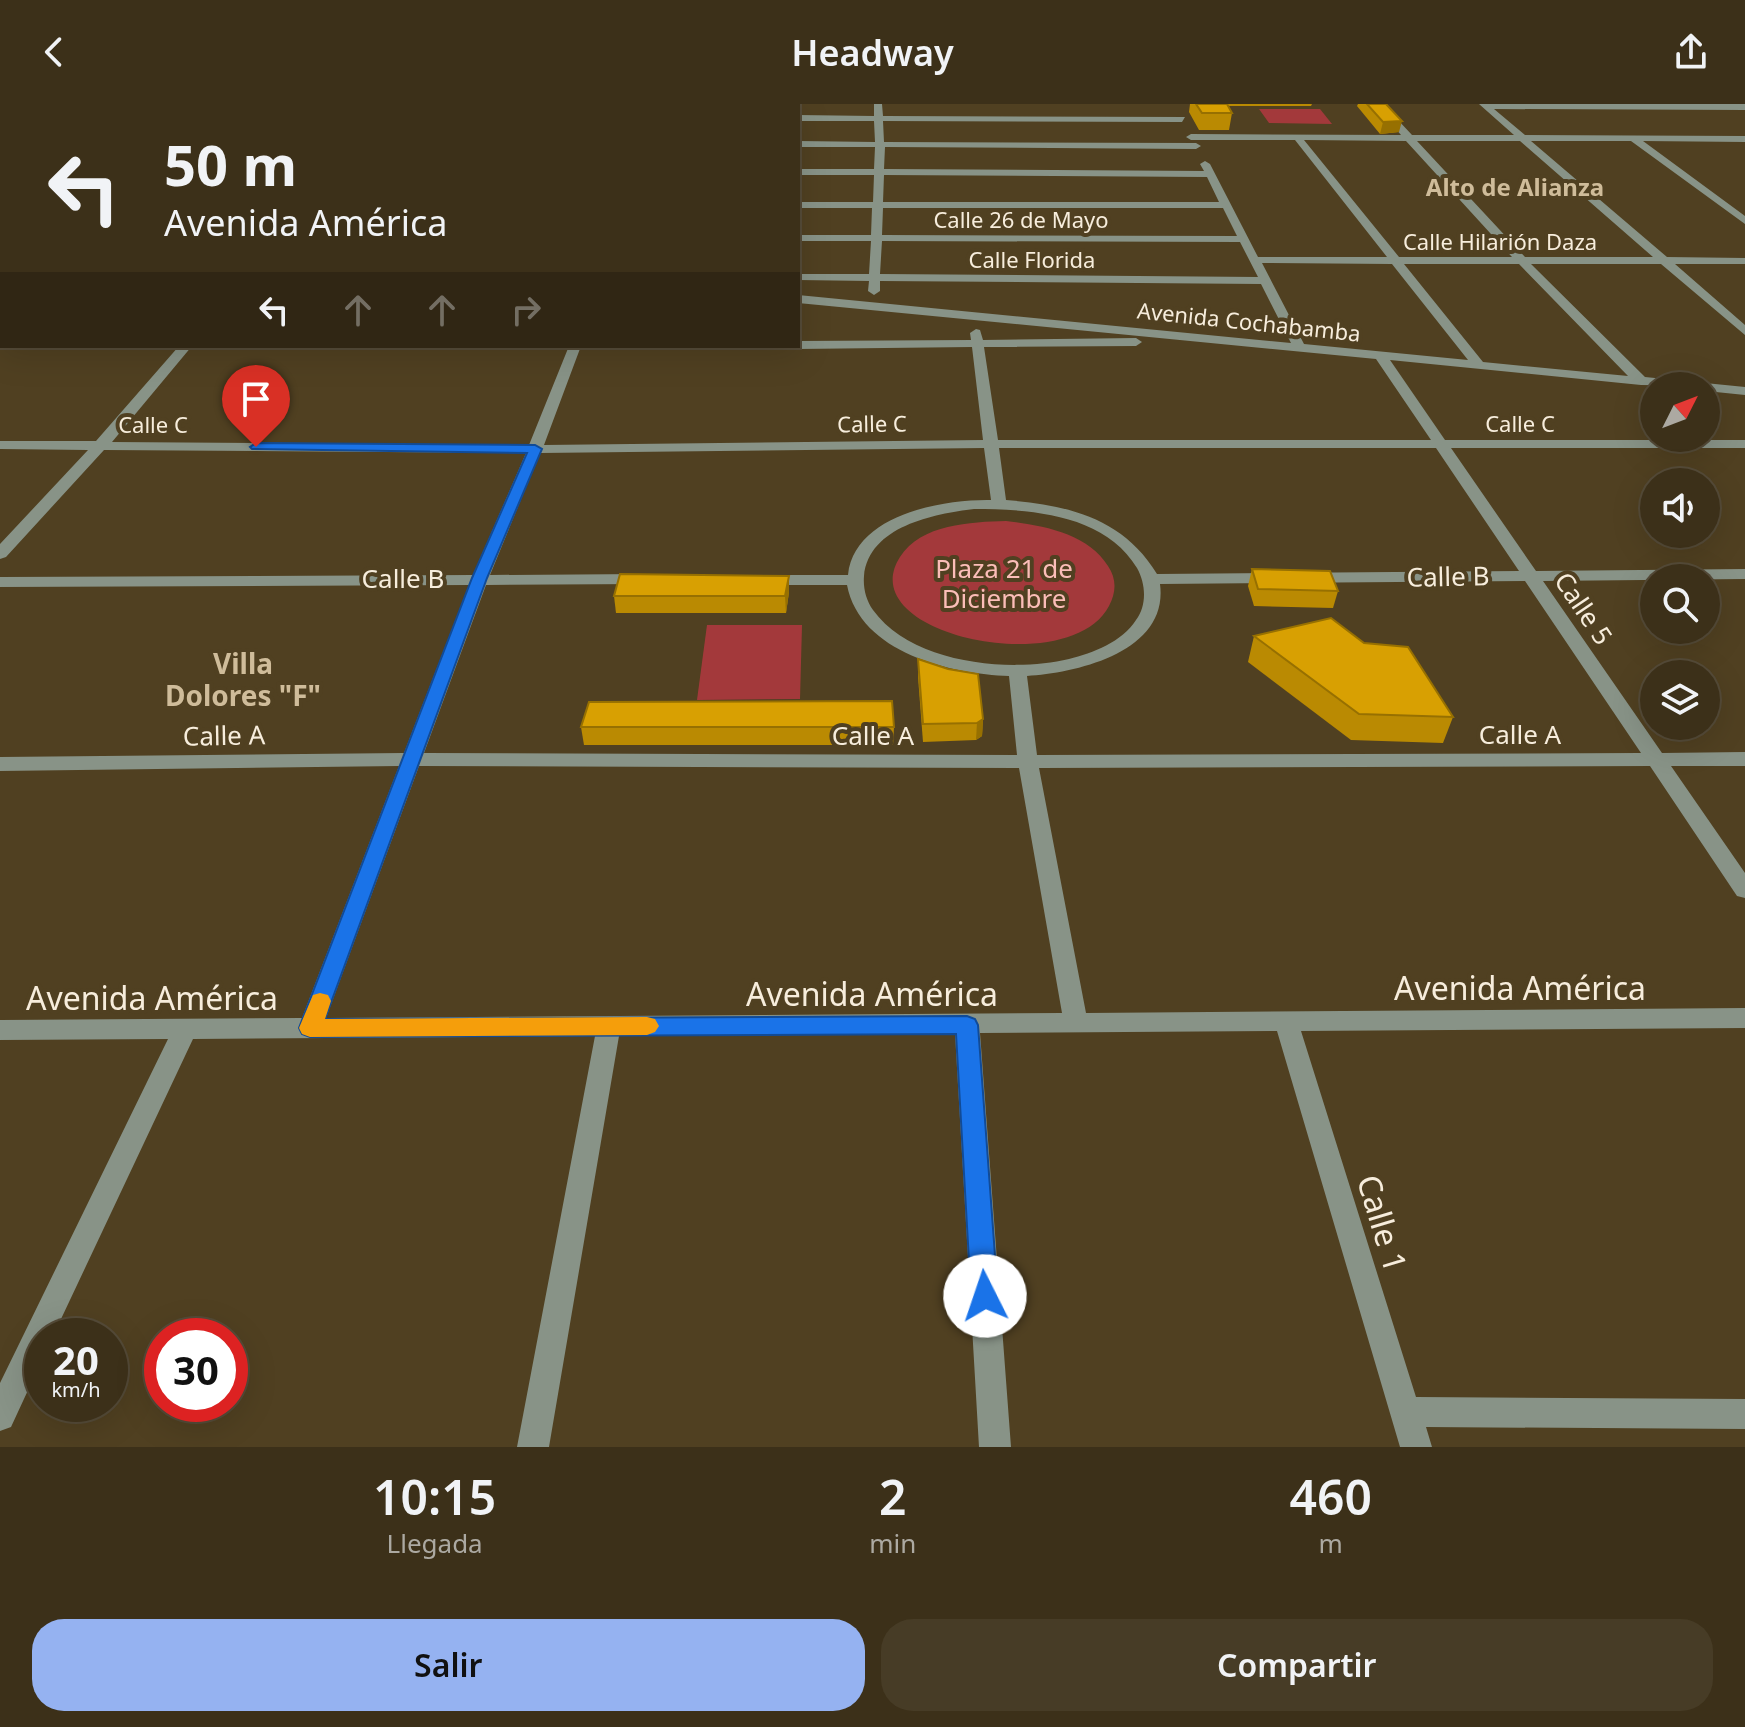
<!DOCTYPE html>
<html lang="es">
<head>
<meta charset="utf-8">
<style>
	:root { --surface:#3c3019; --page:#473c26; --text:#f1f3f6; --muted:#aca9a2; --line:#554b38; --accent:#95b2f1 }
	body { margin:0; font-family:"Noto Sans",sans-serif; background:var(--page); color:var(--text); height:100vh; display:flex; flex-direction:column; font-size:30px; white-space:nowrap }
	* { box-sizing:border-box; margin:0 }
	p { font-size:26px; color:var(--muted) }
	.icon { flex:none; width:44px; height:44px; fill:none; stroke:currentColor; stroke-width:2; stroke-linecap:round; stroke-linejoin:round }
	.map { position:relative; height:1343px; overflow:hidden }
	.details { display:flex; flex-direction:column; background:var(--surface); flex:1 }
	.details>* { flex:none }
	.guide { position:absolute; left:0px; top:0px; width:800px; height:244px; box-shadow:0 8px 32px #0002,0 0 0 2px var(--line); background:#3c3019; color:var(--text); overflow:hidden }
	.needle { width:52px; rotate:48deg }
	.controls { position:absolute; left:1640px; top:268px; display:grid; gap:16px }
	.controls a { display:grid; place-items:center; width:80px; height:80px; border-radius:50%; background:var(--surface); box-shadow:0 8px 32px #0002,0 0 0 2px var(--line); font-size:40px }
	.speed { position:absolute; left:24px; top:1214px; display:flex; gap:16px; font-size:40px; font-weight:700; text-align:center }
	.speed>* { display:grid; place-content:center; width:104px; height:104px; border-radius:50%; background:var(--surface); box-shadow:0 8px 32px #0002,0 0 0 2px var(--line); line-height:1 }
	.speed small { font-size:20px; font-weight:400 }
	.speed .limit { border:12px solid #d22; background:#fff; color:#111 }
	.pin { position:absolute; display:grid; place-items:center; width:68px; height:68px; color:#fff; margin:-82px -34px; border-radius:50% 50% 50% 0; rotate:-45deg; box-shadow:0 0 8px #0007 }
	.pin .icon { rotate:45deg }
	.me { position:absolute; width:88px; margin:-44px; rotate:356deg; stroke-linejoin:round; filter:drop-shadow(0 0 6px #0008) }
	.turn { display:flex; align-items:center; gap:28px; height:168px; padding:0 32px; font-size:36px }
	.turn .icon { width:104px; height:104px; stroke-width:2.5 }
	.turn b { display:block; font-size:56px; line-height:68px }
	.lanes { display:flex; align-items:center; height:76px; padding:0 32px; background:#0003; justify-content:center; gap:40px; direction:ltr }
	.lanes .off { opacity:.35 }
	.eta { display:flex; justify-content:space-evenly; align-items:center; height:136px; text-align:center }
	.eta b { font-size:48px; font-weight:600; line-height:56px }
	.primary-button { display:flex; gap:16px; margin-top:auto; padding:16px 32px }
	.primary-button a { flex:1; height:92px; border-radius:32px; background:var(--accent); color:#111; font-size:32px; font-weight:600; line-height:92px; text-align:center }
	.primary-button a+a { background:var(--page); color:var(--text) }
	header { display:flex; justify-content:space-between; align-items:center; height:104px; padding:0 32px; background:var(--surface); font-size:36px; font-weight:600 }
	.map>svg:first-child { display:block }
</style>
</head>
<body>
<header><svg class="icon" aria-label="back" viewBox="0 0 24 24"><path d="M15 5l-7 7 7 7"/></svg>Headway<svg class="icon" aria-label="share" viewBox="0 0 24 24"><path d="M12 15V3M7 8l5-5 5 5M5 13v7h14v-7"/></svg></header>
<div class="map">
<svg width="1745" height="1343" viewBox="0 0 1745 1343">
	<rect width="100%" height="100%" fill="#504021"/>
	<g fill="#a3393b">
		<path d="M 1259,5 L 1320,5 L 1332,20 L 1269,19 Z"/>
		<path d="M 1006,417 C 1041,421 1088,429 1108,462 C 1117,475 1116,489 1109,502 C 1070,577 850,531 900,453 C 921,420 971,418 1006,417 Z"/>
		<path d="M 707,521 L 802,521 L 800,595 L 697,596 Z"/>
	</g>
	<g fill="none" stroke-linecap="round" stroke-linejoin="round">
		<g fill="#889387" fill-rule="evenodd">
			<path d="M 49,0 L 84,0 L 86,2 L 51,2 Z"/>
			<path d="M 874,0 L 882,0 L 883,12 L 1185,13 L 1182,18 L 883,17 L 884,38 L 1196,39 L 1201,42 L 1196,45 L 885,43 L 884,65 L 1204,67 L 1200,60 L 1205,57 L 1210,60 L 1258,153 L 1387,153 L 1295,36 L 1191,36 L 1186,33 L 1191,30 L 1401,31 L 1374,0 L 1383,0 L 1412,31 L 1514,31 L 1479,0 L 1745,0 L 1745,6 L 1494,5 L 1525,31 L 1745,32 L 1745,38 L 1643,37 L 1745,112 L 1745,120 L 1631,37 L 1531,37 L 1667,153 L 1745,154 L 1745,160 L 1675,160 L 1745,221 L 1745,231 L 1661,160 L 1531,160 L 1645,273 L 1745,283 L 1745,291 L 1706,287 L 1706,282 L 1641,281 L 1390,256 L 1445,336 L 1745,336 L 1745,344 L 1451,344 L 1536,467 L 1745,465 L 1745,475 L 1543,477 L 1662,649 L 1745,648 L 1745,662 L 1671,662 L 1745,769 L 1745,794 L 1737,792 L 1650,662 L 1039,664 L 1086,909 L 1745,904 L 1745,924 L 1301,927 L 1416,1293 L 1745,1295 L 1745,1325 L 1426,1323 L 1432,1343 L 1400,1343 L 1277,927 L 980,929 L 1011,1343 L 979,1343 L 955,929 L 619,932 L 549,1343 L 517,1343 L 595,932 L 193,935 L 53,1232 L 42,1232 L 42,1256 L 11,1323 L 0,1327 L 0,1279 L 168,935 L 0,936 L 0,916 L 302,914 L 399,662 L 0,667 L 0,653 L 404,649 L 469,481 L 0,483 L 0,473 L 473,471 L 526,349 L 104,346 L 6,453 L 0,455 L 0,440 L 88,346 L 0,345 L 0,337 L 96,337 L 179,242 L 192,242 L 112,338 L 529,341 L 569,242 L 581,242 L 544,341 L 983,336 L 972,243 L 798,245 L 792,242 L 798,242 L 798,237 L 971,236 L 970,229 L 976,225 L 980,226 L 983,236 L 1136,234 L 1142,238 L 1136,242 L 984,243 L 998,336 L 1431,336 L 1376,255 L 798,199 L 798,191 L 1291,239 L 1261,180 L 880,177 L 880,187 L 874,191 L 868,187 L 869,177 L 798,176 L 798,170 L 869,170 L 871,137 L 798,137 L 798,131 L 871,131 L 872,104 L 798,104 L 798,98 L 873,98 L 874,71 L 798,71 L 798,65 L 874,65 L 875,43 L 798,43 L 798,37 L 875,38 L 874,17 L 798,17 L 798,11 L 874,12 ZM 1304,36 L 1406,37 L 1512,153 L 1399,153 ZM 1417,37 L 1520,37 L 1653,153 L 1525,153 ZM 884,71 L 1207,73 L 1219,98 L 883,98 ZM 883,104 L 1223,104 L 1237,132 L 882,131 ZM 882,137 L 1240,138 L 1258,173 L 880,170 ZM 1262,159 L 1392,160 L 1468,256 L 1304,240 ZM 1404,160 L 1519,160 L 1628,272 L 1483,258 ZM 984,344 L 991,396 C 942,395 854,411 848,471 L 763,471 L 755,476 L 763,481 L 847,481 C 860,549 951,570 1009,572 L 1017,651 L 424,649 L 486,481 L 643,480 L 651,475 L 643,470 L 490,471 L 540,349 ZM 999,344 L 1436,344 L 1519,467 L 1157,470 C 1123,414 1068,401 1006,396 ZM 974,405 C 1030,405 1105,410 1137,464 C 1146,480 1147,501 1136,516 C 1122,538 1093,549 1069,555 C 1010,569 912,560 873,506 C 866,496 863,484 864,472 C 869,422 934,410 974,405 ZM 1525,477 L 1641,649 L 1037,651 L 1027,572 C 1077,569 1169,548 1160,480 ZM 419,662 L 1019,664 L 1062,909 L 326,914 Z"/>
			<path d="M 2,7 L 2,13 L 0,14 L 0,8 Z"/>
			<rect x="0" y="54" width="2" height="6"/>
			<rect x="0" y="80" width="2" height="6"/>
			<rect x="0" y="115" width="2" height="6"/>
			<rect x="0" y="158" width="2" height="6"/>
			<path d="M 0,238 L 2,242 L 8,242 L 7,245 L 0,246 Z"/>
		</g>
	</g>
	<g fill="#ba8a02">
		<path d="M 1190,0 L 1312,0 L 1311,2 L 1228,2 L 1232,9 L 1229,26 L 1199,26 L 1189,8 Z"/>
		<path d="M 1358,0 L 1386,0 L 1399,28 L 1380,30 L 1357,2 Z"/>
		<path d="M 1252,465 L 1338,487 L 1333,504 L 1254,502 L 1248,482 Z"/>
		<path d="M 789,472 L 789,488 L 786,509 L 616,509 L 614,492 Z"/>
		<path d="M 1254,532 L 1453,613 L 1443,639 L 1351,636 L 1248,558 Z"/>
		<path d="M 918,555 L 983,615 L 982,632 L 976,636 L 923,638 L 918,573 Z"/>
		<path d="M 581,623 L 894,623 L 893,641 L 584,641 Z"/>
	</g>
	<g fill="#977001">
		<path d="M 2,15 L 2,42 L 0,44 L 0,16 Z"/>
		<path d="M 1402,17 L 1399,28 L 1380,30 L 1383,18 Z"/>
		<path d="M 789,472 L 789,488 L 786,509 L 785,492 Z"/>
		<path d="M 983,615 L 982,632 L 976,636 L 977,619 Z"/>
	</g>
	<g fill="#d8a002" stroke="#977001" stroke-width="2">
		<path d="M 1196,0 L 1227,0 L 1232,9 L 1202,9 Z"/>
		<path d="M 1367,0 L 1386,0 L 1402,17 L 1383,18 Z"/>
		<path d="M 1252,465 L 1330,467 L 1338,487 L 1258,485 Z"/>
		<path d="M 620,470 L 789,472 L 785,492 L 614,492 Z"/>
		<path d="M 1331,514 L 1364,539 L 1408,543 L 1453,613 L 1359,610 L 1254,532 Z"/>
		<path d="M 918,555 L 948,565 L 978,570 L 983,615 L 977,619 L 923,620 Z"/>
		<path d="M 892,597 L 894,623 L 581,623 L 589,598 Z"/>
	</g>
	<path fill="#1a73e8" stroke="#114b97" stroke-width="2" d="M 256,339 L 535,341 L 542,345 L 487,474 L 325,915 L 967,912 L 975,915 L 978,921 L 998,1192 L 994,1201 L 985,1205 L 975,1201 L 971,1192 L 956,930 L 310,933 L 302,930 L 299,924 L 472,474 L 527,349 L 252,345 L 250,343 Z"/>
	<path fill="#f59e0b" d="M 320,889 L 328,891 L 331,897 L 325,915 L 647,913 L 655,915 L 659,922 L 655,928 L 647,931 L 310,933 L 302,930 L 299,924 L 313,891 Z"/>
	<g text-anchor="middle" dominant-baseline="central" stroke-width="8" stroke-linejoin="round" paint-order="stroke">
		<g font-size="22" fill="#f7eddc" stroke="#504021">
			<text x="1021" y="115">Calle 26 de Mayo</text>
			<text x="1500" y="137">Calle Hilarión Daza</text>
			<text x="1032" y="155">Calle Florida</text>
			<text transform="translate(1249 217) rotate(6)">Avenida Cochabamba</text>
			<text transform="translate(872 319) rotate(-1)">Calle C</text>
			<text x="1520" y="319">Calle C</text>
			<text x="153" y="320">Calle C</text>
		</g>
		<g font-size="24" font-weight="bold" fill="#cfbc9a" stroke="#504021">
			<text x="1515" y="82">Alto de Alianza</text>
		</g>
		<g font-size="26" fill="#fbbdb8" stroke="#504021">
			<text x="1004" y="464">Plaza 21 de<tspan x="1004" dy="30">Diciembre</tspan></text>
		</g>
		<g font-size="26" fill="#f7eddc" stroke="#504021">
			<text transform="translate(1448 472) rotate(-1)">Calle B</text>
			<text x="403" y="474">Calle B</text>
			<text transform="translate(1584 504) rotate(56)">Calle 5</text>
			<text x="1520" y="630">Calle A</text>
			<text transform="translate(224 631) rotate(-1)">Calle A</text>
			<text x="873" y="631">Calle A</text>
		</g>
		<g font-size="28" font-weight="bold" fill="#cfbc9a" stroke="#504021">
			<text x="243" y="559">Villa<tspan x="243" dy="32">Dolores "F"</tspan></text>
		</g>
		<g font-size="32" fill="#f7eddc" stroke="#504021">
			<text x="1520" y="883">Avenida América</text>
			<text x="872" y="889">Avenida América</text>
			<text x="152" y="893">Avenida América</text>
			<text transform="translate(1383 1119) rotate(73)">Calle 1</text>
		</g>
	</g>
</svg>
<div class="controls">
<a><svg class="needle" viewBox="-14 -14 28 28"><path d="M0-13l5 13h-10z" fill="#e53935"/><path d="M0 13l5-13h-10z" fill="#aca9a2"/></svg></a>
<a><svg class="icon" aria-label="sound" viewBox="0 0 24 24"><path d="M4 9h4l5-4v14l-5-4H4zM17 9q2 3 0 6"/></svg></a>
<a><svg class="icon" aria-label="search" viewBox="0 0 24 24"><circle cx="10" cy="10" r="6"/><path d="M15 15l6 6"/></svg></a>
<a><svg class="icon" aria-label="layers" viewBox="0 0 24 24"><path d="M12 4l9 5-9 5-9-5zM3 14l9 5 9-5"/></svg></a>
</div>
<div class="speed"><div>20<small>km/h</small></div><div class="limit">30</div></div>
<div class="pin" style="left:256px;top:343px;background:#d93025"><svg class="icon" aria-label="arrive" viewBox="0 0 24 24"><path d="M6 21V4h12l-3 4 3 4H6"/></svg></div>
<svg class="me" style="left:985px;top:1192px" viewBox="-20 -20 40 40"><circle r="19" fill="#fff"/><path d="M0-13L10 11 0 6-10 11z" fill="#1a73e8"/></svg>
<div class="guide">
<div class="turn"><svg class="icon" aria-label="left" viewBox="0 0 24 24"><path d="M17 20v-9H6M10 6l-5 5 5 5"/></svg><div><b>50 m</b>Avenida América</div></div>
<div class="lanes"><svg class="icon" aria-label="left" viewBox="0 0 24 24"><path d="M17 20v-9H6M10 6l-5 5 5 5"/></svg><svg class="icon off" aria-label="ahead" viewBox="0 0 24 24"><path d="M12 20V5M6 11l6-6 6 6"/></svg><svg class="icon off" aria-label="ahead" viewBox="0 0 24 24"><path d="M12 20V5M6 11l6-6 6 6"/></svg><svg class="icon off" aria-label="right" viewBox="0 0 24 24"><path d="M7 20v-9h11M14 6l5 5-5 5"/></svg></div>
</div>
</div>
<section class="details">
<div class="eta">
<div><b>10:15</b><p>Llegada</p></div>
<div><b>2</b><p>min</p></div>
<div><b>460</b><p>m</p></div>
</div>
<div class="primary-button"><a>Salir</a><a>Compartir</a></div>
</section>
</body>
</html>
